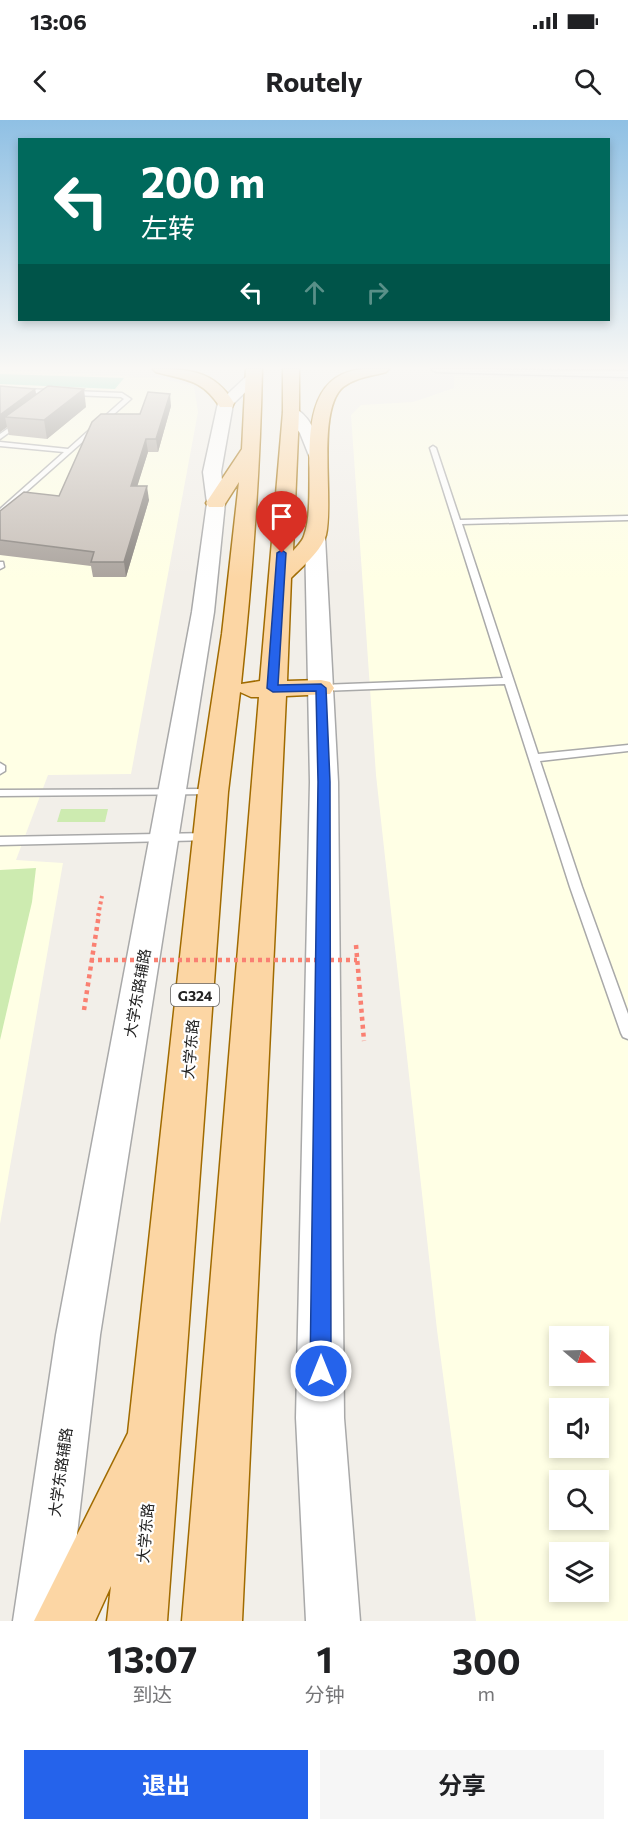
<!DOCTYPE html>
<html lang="zh">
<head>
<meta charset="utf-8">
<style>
	:root { --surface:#fff; --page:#f6f6f6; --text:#202124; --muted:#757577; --accent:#2563eb }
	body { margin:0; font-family:Commissioner,"Noto Sans SC",sans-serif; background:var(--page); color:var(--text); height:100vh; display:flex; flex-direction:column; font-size:22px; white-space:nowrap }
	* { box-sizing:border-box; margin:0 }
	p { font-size:20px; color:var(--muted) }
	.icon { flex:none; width:33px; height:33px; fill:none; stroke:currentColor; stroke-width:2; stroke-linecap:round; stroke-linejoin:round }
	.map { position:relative; height:1501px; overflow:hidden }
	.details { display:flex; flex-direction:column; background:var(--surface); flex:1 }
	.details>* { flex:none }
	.hud { position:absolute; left:18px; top:18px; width:592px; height:183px; border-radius:0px; box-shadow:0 3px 9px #0003; background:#00695c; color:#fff; overflow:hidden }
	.needle { width:39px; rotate:109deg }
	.tools { position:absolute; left:549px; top:1206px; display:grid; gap:12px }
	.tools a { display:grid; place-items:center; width:60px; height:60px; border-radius:0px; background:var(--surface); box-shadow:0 3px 9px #0003; font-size:30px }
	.pin { position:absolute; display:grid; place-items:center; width:51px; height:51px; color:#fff; margin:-62px -26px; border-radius:50% 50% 50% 0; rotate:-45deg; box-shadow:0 0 6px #0007 }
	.pin .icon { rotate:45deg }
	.me { position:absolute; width:66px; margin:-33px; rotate:0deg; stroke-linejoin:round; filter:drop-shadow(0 0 4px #0008) }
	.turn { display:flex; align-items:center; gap:21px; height:126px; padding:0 24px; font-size:27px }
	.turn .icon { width:78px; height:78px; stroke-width:2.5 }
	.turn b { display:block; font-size:42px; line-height:51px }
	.lanes { display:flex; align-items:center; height:57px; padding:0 24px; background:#0003; justify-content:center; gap:30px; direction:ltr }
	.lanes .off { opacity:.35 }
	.eta { display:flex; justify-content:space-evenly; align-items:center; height:102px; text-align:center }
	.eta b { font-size:36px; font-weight:700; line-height:42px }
	.action { display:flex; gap:12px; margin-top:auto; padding:12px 24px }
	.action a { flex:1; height:69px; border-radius:0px; background:var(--accent); color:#fff; font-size:24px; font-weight:700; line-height:69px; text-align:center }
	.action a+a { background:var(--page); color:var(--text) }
	.status { display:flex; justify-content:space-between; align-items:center; height:42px; padding:0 30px; background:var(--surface); direction:ltr }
	.status svg { height:16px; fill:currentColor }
	header { display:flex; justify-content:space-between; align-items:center; height:78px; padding:0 24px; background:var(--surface); font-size:27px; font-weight:700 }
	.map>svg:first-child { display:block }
</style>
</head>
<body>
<div class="status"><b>13:06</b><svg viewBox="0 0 49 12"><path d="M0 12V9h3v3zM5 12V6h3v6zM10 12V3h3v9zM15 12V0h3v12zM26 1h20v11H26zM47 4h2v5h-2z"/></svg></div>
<header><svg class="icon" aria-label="back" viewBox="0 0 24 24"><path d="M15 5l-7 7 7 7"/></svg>Routely<svg class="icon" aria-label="search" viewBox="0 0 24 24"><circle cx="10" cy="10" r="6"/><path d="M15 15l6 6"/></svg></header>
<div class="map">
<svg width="628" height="1501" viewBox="0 0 628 1501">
	<rect width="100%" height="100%" fill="#f2efe9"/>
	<g fill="#ffffe5" fill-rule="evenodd">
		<path d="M 0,250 L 159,258 L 194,266 L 198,292 L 131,654 L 48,655 L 16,740 L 63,743 L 0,1104 Z"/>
		<path d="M 454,255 L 628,261 L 628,1501 L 476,1501 L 437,1210 L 376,655 L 351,295 L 361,285 L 413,282 L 454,268 ZM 560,1216 L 598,1216 L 598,1256 L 560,1256 ZM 560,1288 L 598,1288 L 598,1328 L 560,1328 ZM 560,1360 L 598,1360 L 598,1400 L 560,1400 ZM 560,1432 L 598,1432 L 598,1472 L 560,1472 Z"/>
	</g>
	<g fill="#cdebb0">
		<path d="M 61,689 L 108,689 L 105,702 L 57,702 Z"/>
		<path d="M 36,748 L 32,782 L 0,920 L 0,750 Z"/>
	</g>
	<path fill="#88e0be" d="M 0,254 L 124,258 L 115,269 L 0,264 Z"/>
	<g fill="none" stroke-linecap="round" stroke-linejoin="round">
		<g stroke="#a9a9a9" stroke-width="3">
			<g id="service">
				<path d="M 0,268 L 122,273 L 131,279 L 0,395 L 0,389 L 64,332 L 0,326 L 0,322 L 68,329 L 124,279 L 121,277 L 0,272 Z"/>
				<path d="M 17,302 L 22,303 L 0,319 L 0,314 Z"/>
				<path d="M 433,326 L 436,328 L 460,400 L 628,396 L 628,400 L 462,404 L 538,634 L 628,625 L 628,631 L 540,641 L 582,767 L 628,894 L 628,919 L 623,917 L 621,913 L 570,767 L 505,564 L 321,571 L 316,568 L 321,565 L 503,558 L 430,328 Z"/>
				<path d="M 0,442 L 3,442 L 4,447 L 0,449 Z"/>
				<path d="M 0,643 L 5,646 L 5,651 L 0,654 Z"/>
				<path d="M 212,669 L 217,672 L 216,674 L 0,676 L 0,670 Z"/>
				<path d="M 209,713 L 215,717 L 213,720 L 0,725 L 0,717 Z"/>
			</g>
		</g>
		<g stroke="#a9a9a9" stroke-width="3">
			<path id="minor" d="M 431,249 L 628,251 L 628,257 L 436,252 Z"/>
		</g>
		<g stroke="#a9a9a9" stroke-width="3">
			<g id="tertiary">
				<path d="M 254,253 L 261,257 L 233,284 L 221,352 L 225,383 L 214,492 L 100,1215 L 67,1501 L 13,1501 L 56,1215 L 192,492 L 207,383 L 203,352 L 218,283 L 249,254 Z"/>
				<path d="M 291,287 C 310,292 320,322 326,338 L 324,342 L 312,342 L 310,338 L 300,313 L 283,292 Z"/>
				<path d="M 315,411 L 322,413 L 325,417 L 338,662 L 344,1298 L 360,1501 L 306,1501 L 296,1298 L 310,662 L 305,417 L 308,413 Z"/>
			</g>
		</g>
		<g stroke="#a06b00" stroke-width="3">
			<g id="primary">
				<path d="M 153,249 C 189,249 214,250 234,283 L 232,287 L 220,287 C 202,259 186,260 156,252 Z"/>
				<path d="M 246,249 L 262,249 C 260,355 252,459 241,564 L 260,561 L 283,292 L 283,249 L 299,249 L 299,292 L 293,431 C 297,426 302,422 304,416 C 321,369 286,263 356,250 C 367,248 378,249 389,249 L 386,252 C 372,256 356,257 343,267 C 316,290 334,380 326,415 C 321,431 303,446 291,458 L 287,561 L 321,560 L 330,562 L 334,568 L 330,574 L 286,576 L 242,1501 L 182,1501 L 259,577 L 251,577 L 240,572 L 228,672 L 167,1501 L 107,1501 L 111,1466 L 95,1501 L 34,1501 L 128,1313 L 198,672 L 222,514 L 239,362 L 223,387 L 209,387 L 206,383 L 242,329 Z"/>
			</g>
		</g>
		<path stroke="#fa8072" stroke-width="4" stroke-dasharray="3 3" stroke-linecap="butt" d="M 98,796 L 102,776"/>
		<g stroke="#fa8072" stroke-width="4.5" stroke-dasharray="4 4" stroke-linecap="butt">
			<path d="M 356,825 L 364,921"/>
			<path d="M 84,890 L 99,794"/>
		</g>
		<use href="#service" fill="#fff" fill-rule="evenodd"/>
		<use href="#minor" fill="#fff" fill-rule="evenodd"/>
		<use href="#tertiary" fill="#fff" fill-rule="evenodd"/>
		<use href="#primary" fill="#fcd6a4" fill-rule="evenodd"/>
		<path stroke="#fa8072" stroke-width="4.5" stroke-dasharray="4 4" stroke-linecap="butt" d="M 90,840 L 357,840"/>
	</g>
	<g fill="#aba49e">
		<path d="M 0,266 L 35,269 L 36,275 L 86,287 L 47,319 L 9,315 L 7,307 L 0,312 Z"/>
		<path d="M 171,286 L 158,332 L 148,332 L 137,366 L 149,380 L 126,457 L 93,457 L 91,446 L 0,435 L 0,391 L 59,376 L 140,294 Z"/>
	</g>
	<g fill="#8b8681">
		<path d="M 35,269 L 38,283 L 5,297 L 7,307 L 0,312 L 0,295 Z"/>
		<path d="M 84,269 L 86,287 L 47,319 L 44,300 Z"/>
		<path d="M 170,274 L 171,286 L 158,332 L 156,319 Z"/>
		<path d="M 146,319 L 148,332 L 133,380 L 131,366 Z"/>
		<path d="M 147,366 L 149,380 L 126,457 L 124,442 Z"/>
	</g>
	<g fill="#c7bfb8" stroke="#8b8681" stroke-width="1.5">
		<path d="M 0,266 L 35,269 L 0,295 Z"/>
		<path d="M 48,266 L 84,269 L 44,300 L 5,297 Z"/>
		<path d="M 148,272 L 170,274 L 156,319 L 146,319 L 131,366 L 147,366 L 124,442 L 91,442 L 94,432 L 0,420 L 0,391 L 24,372 L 59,376 L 92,302 L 101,294 L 140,294 Z"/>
	</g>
	<linearGradient id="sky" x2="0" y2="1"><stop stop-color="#8fc0e4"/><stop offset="0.54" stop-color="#f9f8f5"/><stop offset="1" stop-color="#f9f8f5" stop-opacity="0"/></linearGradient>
	<rect width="628" height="459" fill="url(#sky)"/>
	<path fill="#2563eb" stroke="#184099" stroke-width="1.5" d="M 282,430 L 286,433 L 278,565 L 321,564 L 326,568 L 330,662 L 331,1251 L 328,1259 L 321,1262 L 313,1259 L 310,1251 L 318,662 L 316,571 L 273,572 L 267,568 L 277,433 Z"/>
	<g text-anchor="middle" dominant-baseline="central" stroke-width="4.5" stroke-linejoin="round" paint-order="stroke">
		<rect fill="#fff" stroke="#646464" stroke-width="1.5" x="171" y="864" width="48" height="22" rx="4.5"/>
		<g font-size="14" font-weight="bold" fill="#222">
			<text x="195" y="875">G324</text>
		</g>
		<g font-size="15" fill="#222" stroke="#fff">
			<text transform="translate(137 873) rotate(-80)">大学东路辅路</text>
			<text transform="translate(190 929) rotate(-85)">大学东路</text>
			<text transform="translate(60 1352) rotate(-82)">大学东路辅路</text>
			<text transform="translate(145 1413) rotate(-85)">大学东路</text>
		</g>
	</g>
</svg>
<div class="tools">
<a><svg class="needle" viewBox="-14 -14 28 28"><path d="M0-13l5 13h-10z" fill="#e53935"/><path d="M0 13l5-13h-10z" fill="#757577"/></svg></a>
<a><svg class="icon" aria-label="sound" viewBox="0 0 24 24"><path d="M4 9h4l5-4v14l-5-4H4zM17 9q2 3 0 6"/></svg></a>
<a><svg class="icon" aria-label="search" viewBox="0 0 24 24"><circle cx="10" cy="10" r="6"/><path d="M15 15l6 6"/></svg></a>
<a><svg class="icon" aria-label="layers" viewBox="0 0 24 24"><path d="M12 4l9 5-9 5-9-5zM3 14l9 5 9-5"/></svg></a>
</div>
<div class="pin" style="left:282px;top:433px;background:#d93025"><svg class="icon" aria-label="arrive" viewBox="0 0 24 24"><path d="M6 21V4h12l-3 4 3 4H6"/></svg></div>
<svg class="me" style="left:321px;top:1251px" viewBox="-20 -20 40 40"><circle r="17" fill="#2563eb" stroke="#fff" stroke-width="3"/><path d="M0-11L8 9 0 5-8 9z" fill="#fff"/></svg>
<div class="hud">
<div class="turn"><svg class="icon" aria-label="left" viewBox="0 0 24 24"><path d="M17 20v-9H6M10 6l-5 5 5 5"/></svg><div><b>200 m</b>左转</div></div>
<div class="lanes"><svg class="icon" aria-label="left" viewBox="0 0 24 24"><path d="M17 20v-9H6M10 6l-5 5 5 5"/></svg><svg class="icon off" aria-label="ahead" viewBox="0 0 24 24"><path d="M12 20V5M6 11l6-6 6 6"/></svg><svg class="icon off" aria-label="right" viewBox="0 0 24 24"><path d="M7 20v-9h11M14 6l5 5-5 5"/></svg></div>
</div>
</div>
<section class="details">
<div class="eta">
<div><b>13:07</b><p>到达</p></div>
<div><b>1</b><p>分钟</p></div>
<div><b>300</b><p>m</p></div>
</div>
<div class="action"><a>退出</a><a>分享</a></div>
</section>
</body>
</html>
